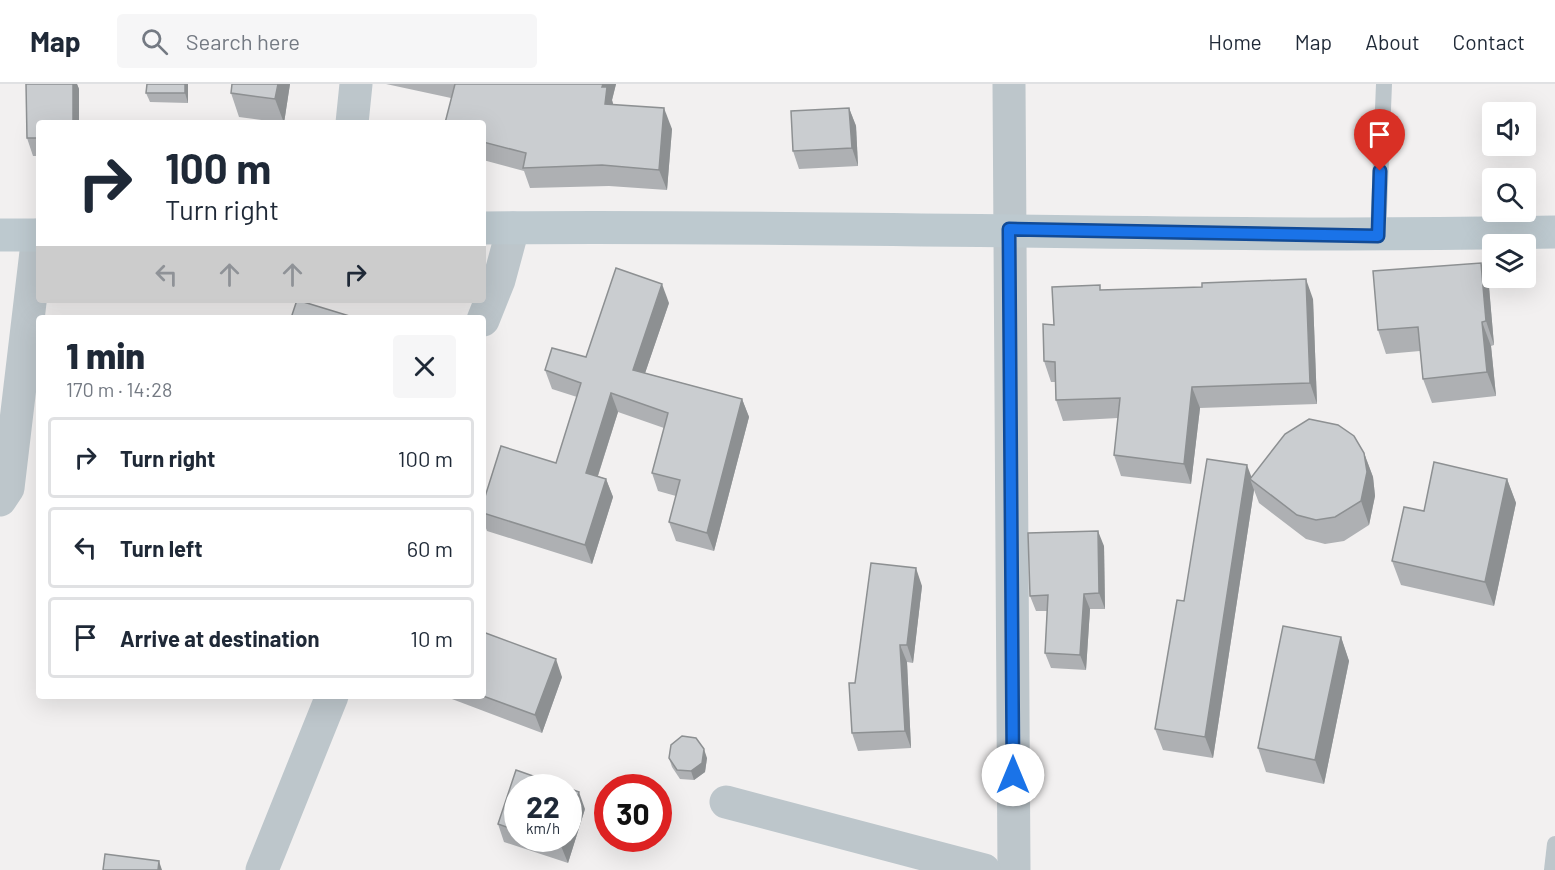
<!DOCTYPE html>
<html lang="en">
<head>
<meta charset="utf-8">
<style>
	:root { --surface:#fff; --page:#f6f6f7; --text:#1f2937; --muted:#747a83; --line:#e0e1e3 }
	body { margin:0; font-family:Barlow,sans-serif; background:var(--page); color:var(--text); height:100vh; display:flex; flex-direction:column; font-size:22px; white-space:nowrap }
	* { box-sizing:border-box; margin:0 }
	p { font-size:20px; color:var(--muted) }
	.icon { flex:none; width:33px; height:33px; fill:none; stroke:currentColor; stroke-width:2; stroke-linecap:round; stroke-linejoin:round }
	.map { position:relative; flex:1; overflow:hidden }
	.side { position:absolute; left:36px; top:231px; width:450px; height:384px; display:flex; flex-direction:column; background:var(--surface); border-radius:6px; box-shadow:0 6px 24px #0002 }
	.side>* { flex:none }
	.banner { position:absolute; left:36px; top:36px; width:450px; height:183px; border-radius:6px; box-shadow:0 6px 24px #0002; background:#fff; color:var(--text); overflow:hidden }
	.buttons { position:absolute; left:1482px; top:18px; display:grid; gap:12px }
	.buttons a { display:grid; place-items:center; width:54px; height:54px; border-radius:6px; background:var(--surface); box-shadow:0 6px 24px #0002; font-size:30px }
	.speed { position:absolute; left:504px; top:690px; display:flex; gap:12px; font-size:30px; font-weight:700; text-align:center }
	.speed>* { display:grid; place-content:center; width:78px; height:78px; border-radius:50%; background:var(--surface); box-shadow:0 6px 24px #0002; line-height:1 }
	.speed small { font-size:15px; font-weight:400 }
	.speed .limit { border:9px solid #d22; background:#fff; color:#111 }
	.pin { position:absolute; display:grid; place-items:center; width:51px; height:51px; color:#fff; margin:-62px -26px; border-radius:50% 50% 50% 0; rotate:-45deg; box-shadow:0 0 6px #0007 }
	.pin .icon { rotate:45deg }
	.me { position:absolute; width:66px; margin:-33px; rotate:0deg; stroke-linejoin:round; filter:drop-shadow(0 0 4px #0008) }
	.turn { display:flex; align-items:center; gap:21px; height:126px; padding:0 30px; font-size:27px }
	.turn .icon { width:78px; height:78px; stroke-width:2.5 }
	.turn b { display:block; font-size:42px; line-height:51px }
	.lanes { display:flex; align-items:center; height:57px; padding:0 30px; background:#0003; justify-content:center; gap:30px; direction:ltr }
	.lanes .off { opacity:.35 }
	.round { display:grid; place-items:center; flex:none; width:63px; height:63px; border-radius:6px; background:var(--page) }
	.overview { display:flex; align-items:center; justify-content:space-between; height:102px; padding:0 30px }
	h1 { font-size:36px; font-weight:800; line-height:45px }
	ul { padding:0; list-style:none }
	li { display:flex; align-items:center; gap:18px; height:81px; margin:0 12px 9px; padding:0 18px; border:3px solid var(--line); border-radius:6px }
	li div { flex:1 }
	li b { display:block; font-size:22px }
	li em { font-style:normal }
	header { display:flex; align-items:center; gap:36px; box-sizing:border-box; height:84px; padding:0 30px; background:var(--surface); border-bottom:2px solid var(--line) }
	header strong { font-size:28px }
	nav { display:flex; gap:33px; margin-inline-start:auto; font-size:21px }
	.search { width:420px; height:54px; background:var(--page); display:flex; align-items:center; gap:15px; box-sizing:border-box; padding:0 21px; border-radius:6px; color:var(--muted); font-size:22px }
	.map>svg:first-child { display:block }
</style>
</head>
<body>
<header>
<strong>Map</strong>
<div class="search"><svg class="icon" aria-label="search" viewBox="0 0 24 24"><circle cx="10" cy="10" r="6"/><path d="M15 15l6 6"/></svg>Search here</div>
<nav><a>Home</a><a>Map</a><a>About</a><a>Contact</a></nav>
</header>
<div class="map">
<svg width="1555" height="786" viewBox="0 0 1555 786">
	<rect width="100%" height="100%" fill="#f2f0f0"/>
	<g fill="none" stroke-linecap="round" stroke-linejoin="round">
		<g stroke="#bdc6cb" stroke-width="16">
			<path d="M 1378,151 L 1384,0"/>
			<path d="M 1552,786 L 1555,760"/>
		</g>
		<g stroke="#bdc6cb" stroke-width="33">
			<path d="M 1009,0 L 1014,786"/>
			<path d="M 352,39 L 356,0"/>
			<path d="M 483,236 L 499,196 L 513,144"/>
			<path d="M 0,416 L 8,404 L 38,151"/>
			<path d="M 726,718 L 984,786"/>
			<path d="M 262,786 L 332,612"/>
		</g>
		<g stroke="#bdc9cf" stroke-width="33">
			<path d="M 483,144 C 840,140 1198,155 1555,148"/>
			<path d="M 0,151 L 39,151"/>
		</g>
	</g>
	<g fill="#aeb0b3">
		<path d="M 26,0 L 77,0 L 79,5 L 79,39 L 39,39 L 39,72 L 33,72 L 27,54 Z"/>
		<path d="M 188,0 L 188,19 L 150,18 L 146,9 Z"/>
		<path d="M 290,0 L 284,39 L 239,33 L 231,9 Z"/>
		<path d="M 386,0 L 616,0 L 612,16 L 613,21 L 672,45 L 667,106 L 609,102 L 530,104 L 524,87 L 483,76 L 483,39 L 451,14 Z"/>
		<path d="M 849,24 L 856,42 L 858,82 L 799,85 L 793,67 Z"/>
		<path d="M 1489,203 L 1494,261 L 1491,262 L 1496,312 L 1432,319 L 1423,295 L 1420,267 L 1386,270 L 1378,246 Z"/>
		<path d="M 1102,206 L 1313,215 L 1317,320 L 1200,324 L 1191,400 L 1121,392 L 1114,371 L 1118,334 L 1063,337 L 1056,316 L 1055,298 L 1051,298 L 1044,277 L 1054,241 Z"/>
		<path d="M 669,219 L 645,289 L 742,315 L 749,333 L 714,467 L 676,457 L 669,438 L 676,412 L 658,407 L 652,389 L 664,344 L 618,328 L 598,392 L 606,395 L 613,413 L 592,480 L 487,447 L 483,436 L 483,419 L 556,379 L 577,313 L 552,305 L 545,286 L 586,273 Z"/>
		<path d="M 1364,369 L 1373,393 L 1375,412 L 1369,441 L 1344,457 L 1325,460 L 1306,455 L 1259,419 L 1254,406 L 1213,674 L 1163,666 L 1155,645 L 1184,517 L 1251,394 Z"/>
		<path d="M 1507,395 L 1516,419 L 1494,522 L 1401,501 L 1392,477 Z"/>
		<path d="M 1104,462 L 1105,525 L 1090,525 L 1086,586 L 1051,584 L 1045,569 L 1047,527 L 1036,527 L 1030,512 Z"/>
		<path d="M 922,502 L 913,579 L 907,578 L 911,664 L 858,667 L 852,649 L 855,599 Z"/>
		<path d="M 1341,553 L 1349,577 L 1324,700 L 1266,688 L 1258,664 Z"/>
		<path d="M 562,593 L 542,649 L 444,612 L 483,612 Z"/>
		<path d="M 669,674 L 707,674 L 705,688 L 694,696 L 680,695 L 672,683 Z"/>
		<path d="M 518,704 L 518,754 L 568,754 L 585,725 L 568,779 L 504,758 L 498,740 Z"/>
	</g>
	<g fill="#8d9092">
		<path d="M 73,0 L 77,0 L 79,5 L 79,39 L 73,39 Z"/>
		<path d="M 185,0 L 188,0 L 188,19 L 185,9 Z"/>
		<path d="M 278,0 L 290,0 L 284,39 L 275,15 Z"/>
		<path d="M 603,0 L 616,0 L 612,16 L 614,23 L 605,20 L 602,3 Z"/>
		<path d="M 664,24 L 672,45 L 667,106 L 659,86 Z"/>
		<path d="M 849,24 L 856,42 L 858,82 L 852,64 Z"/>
		<path d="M 1481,179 L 1489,203 L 1494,261 L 1486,237 Z"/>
		<path d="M 1306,195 L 1313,215 L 1317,320 L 1310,299 Z"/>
		<path d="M 662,200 L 669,219 L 640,304 L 633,286 Z"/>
		<path d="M 1482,238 L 1491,262 L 1496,312 L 1487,288 Z"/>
		<path d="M 1192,303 L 1200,324 L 1191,400 L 1184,380 Z"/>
		<path d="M 611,309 L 618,328 L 593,407 L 586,389 Z"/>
		<path d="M 742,315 L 749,333 L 714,467 L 707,449 Z"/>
		<path d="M 1364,369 L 1373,393 L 1375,412 L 1369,441 L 1361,417 Z"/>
		<path d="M 1247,381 L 1253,397 L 1250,395 L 1254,406 L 1213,674 L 1205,653 Z"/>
		<path d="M 606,395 L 613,413 L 592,480 L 585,461 Z"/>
		<path d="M 1507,395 L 1516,419 L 1494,522 L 1485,498 Z"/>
		<path d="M 1098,447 L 1104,462 L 1105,525 L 1099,509 Z"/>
		<path d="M 916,484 L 922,502 L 913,579 L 907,561 Z"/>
		<path d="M 1084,510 L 1090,525 L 1086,586 L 1080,571 Z"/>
		<path d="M 1341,553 L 1349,577 L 1324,700 L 1315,676 Z"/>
		<path d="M 900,561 L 907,578 L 911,664 L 905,647 Z"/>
		<path d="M 556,575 L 562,593 L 542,649 L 535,631 Z"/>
		<path d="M 704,665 L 707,674 L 705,688 L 694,696 L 691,687 Z"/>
		<path d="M 579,708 L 585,725 L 568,779 L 561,762 L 564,754 L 568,754 L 568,740 Z"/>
		<path d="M 159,777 L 162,786 L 158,786 Z"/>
	</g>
	<g fill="#cacdd0" stroke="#8d9092" stroke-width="1.5">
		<path d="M 26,0 L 73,0 L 73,39 L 39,39 L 39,54 L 27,54 Z"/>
		<path d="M 147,0 L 185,0 L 185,9 L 146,9 Z"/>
		<path d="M 232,0 L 278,0 L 275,15 L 231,9 Z"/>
		<path d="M 455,0 L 603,0 L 602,3 L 607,3 L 605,20 L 664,24 L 659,86 L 602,81 L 523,84 L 526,69 L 483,58 L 483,39 L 445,39 Z"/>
		<path d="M 849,24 L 852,64 L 793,67 L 791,27 Z"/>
		<path d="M 1481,179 L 1486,237 L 1482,238 L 1487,288 L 1423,295 L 1418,243 L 1378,246 L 1373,187 Z"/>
		<path d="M 616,184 L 662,200 L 633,286 L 742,315 L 707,449 L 669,438 L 680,396 L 652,389 L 668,329 L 611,309 L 586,389 L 606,395 L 585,461 L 483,429 L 483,419 L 501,362 L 556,379 L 581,299 L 545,286 L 552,264 L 586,273 Z"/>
		<path d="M 1306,195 L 1310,299 L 1192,303 L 1184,380 L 1114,371 L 1120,314 L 1056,316 L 1055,278 L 1044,277 L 1043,240 L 1054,241 L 1052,203 L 1100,201 L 1100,206 L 1202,203 L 1202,199 Z"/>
		<path d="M 297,216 L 356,234 L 291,234 Z"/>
		<path d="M 39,325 L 39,356 L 37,356 Z"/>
		<path d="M 1309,335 L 1338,341 L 1354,352 L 1364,369 L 1367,388 L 1361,417 L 1335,433 L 1316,436 L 1297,431 L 1250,395 L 1285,350 Z"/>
		<path d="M 1207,375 L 1247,381 L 1205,653 L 1155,645 L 1177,516 L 1184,517 Z"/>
		<path d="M 1434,378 L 1507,395 L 1485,498 L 1392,477 L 1404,423 L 1424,427 Z"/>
		<path d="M 1098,447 L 1099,509 L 1084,510 L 1080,571 L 1045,569 L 1048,511 L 1030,512 L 1028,449 Z"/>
		<path d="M 871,479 L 916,484 L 907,561 L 900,561 L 905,647 L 852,649 L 849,599 L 855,599 Z"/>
		<path d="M 1283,542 L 1341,553 L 1315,676 L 1258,664 Z"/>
		<path d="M 483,548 L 556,575 L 535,631 L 483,612 Z"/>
		<path d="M 682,652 L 696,654 L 704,665 L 702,679 L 691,687 L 677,686 L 669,674 L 671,661 Z"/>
		<path d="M 516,686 L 567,704 L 518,704 L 518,747 L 498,740 Z"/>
		<path d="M 568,704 L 579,708 L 568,740 Z"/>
		<path d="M 540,754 L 564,754 L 561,762 Z"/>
		<path d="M 105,770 L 159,777 L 158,786 L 103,786 Z"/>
	</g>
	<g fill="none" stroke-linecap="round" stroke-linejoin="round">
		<g stroke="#114b97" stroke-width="15">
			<path id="route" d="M 1013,691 L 1009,145 L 1378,152 L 1380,87"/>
		</g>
		<use href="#route" stroke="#1a73e8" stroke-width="10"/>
	</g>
</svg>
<div class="buttons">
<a><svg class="icon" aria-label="sound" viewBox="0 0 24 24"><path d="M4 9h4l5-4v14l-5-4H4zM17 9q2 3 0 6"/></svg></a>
<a><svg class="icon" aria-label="search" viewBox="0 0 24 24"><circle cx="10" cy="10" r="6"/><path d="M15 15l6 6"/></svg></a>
<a><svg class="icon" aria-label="layers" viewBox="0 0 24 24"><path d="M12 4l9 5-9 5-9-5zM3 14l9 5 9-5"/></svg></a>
</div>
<div class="speed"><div>22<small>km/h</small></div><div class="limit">30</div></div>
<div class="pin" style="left:1380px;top:87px;background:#d93025"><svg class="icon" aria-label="arrive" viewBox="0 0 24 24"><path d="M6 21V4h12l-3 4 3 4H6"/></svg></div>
<svg class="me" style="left:1013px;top:691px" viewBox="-20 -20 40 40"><circle r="19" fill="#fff"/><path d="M0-13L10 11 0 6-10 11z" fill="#1a73e8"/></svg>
<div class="banner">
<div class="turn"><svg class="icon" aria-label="right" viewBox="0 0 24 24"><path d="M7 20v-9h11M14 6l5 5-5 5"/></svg><div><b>100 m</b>Turn right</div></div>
<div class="lanes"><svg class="icon off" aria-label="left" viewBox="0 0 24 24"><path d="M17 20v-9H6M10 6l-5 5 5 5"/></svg><svg class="icon off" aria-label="ahead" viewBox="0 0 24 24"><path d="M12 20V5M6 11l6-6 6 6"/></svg><svg class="icon off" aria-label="ahead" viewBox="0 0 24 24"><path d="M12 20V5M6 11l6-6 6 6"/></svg><svg class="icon" aria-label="right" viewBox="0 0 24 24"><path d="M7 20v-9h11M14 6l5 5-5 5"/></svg></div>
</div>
<section class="side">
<div class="overview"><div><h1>1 min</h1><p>170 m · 14:28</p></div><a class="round"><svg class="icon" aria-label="close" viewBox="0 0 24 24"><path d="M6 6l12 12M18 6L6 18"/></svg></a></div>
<ul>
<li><svg class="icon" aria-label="right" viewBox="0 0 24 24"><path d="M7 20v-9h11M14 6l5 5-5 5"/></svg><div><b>Turn right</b></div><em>100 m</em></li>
<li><svg class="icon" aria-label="left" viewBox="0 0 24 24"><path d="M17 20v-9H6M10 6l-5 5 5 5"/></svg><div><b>Turn left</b></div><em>60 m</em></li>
<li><svg class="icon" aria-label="arrive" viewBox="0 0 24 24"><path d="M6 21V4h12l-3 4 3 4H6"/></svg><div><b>Arrive at destination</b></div><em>10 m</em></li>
</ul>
</section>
</div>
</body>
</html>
